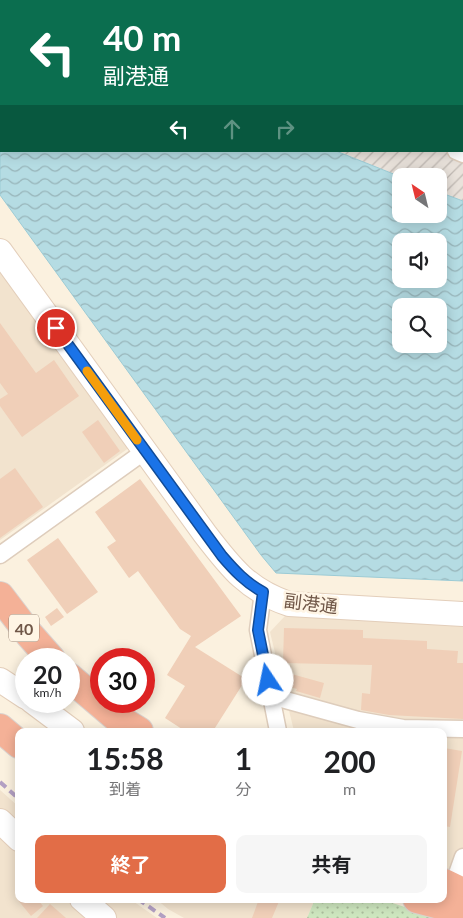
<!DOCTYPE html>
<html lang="ja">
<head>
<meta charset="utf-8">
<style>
	:root { --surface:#fff; --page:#f6f6f6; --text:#202124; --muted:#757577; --accent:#e26d47 }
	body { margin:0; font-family:Lato,"Noto Sans JP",sans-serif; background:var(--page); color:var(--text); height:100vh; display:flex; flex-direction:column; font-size:19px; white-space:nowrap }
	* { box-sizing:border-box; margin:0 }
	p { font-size:16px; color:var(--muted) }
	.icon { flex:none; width:28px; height:28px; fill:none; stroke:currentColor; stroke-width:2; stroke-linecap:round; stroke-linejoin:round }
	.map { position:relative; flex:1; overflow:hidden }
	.side { position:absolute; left:15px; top:728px; width:432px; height:175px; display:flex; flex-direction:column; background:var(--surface); border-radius:10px; box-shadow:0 2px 12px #0003 }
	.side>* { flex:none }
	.guide { position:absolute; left:0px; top:0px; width:464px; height:152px; box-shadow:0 2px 12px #0003; background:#0b6e4f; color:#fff; overflow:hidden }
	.needle { width:32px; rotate:325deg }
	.fabs { position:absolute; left:392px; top:168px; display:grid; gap:10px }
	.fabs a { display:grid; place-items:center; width:55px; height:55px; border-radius:10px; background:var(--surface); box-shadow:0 2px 12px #0003; font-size:25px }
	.speed { position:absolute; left:15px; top:648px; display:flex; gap:10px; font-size:25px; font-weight:700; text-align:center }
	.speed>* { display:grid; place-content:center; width:65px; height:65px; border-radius:50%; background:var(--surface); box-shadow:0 2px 12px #0003; line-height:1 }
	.speed small { font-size:12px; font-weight:400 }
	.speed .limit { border:8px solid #d22; background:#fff; color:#111 }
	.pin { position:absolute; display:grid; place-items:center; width:42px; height:42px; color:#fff; margin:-21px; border:2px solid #fff; border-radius:50%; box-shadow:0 1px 5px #0007 }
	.me { position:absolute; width:55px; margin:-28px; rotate:349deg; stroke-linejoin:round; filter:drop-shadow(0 0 4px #0008) }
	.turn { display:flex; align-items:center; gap:18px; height:105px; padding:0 20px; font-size:22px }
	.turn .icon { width:65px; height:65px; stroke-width:2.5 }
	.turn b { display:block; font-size:35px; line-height:42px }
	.lanes { display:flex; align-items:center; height:48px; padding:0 20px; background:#0003; justify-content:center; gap:25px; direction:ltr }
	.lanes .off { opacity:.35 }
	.eta { display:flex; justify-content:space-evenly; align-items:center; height:85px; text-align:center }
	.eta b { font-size:30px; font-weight:700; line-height:35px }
	.primary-button { display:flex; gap:10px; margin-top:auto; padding:10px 20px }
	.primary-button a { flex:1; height:58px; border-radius:10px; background:var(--accent); color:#fff; font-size:20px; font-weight:700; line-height:58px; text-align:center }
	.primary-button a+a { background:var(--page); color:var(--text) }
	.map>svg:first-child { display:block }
</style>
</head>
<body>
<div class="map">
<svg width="463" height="918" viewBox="0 0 463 918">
	<defs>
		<pattern id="industrial-furrows" width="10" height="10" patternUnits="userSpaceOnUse" patternTransform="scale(1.25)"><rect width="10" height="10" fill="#e9e2db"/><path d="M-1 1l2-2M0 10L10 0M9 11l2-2" fill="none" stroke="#c1bab4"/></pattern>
		<pattern id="grass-dots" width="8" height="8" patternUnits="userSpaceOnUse" patternTransform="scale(1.25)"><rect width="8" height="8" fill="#cee7bf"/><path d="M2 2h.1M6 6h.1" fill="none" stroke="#acbe9d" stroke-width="1.8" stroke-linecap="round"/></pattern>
		<pattern id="water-waves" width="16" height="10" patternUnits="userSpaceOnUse" patternTransform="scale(1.25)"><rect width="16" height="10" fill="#b5dce3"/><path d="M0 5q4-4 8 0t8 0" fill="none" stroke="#98b5ba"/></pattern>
	</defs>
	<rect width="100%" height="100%" fill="#fbf1df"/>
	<g fill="#f2e3ce">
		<path d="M 0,272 L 130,447 L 0,540 Z"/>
		<path d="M 306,612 L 463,619 L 463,883 L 444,872 L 444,731 L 294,731 L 270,632 L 285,616 Z"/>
		<path d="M 0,790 L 19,807 L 19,899 L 130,899 L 157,918 L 0,918 Z"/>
		<path d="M 156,899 L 315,899 L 307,918 L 184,918 L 168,909 Z"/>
	</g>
	<path fill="url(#industrial-furrows)" d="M 210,0 L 463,0 L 463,201 L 439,192 L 439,176 L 401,177 L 336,151 L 462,151 L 462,1 Z"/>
	<path fill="url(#grass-dots)" d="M 315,899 L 380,899 L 439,918 L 307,918 Z"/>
	<path fill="url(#water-waves)" stroke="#9ccbd5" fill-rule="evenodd" d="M 0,0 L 211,1 L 1,1 L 1,151 L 336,151 L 401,177 L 401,214 L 439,214 L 439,192 L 463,201 L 463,581 L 276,573 L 261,555 L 0,195 ZM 401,241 L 439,241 L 439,279 L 401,279 ZM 401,306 L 439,306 L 439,344 L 401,344 Z"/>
	<g fill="#f0cfb8">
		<path d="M 0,323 L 36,373 L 54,360 L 79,396 L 22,437 L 0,406 L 0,399 L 8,394 L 0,383 Z"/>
		<path d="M 98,420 L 120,451 L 104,463 L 82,432 Z"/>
		<path d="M 15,468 L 43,507 L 0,538 L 0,479 Z"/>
		<path d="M 140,479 L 241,616 L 195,647 L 246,679 L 213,731 L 185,731 L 165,718 L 185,686 L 167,675 L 191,636 L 180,629 L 138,571 L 129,578 L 107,547 L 116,541 L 95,512 Z"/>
		<path d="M 58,538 L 98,592 L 67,614 L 27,560 Z"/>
		<path d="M 57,608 L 64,617 L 51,626 L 45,617 Z"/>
		<path d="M 284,628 L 363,630 L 363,638 L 427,641 L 427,649 L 458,651 L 457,663 L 463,663 L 463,719 L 389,715 L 361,710 L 362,693 L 370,694 L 372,665 L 283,663 Z"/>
		<path d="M 288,673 L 324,683 L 320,698 L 296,691 L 297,689 L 284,685 Z"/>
		<path d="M 444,748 L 462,751 L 450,827 L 444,826 Z"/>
		<path d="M 17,899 L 37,899 L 43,906 L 31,916 Z"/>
		<path d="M 259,899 L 280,899 L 272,918 L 252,918 Z"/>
		<path d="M 50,904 L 66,918 L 37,918 Z"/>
	</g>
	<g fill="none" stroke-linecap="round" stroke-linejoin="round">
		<g stroke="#decdbc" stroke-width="19">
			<g id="street">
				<path d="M 256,0 L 257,1"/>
				<path d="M 456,151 L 463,154"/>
				<path d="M 0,555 L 145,451"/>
				<path d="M 263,592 L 258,630 L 278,731"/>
				<path d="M 271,696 L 358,720 L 403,728 L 463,729"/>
				<path d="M 452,888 L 463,857"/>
			</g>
		</g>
		<g stroke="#e3ceba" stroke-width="26">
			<g id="secondary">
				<path d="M 360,0 L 360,1"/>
				<path d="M 462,3 L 463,2"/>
				<path d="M 0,251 L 205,534 C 231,568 248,590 289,604 L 463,614"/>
				<path d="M 0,680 L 26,697"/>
				<path d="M 32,701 L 72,731"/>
				<path d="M 0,821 L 19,839"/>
				<path d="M 82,899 L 104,918"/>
			</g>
		</g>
		<g stroke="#dad3cf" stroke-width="30">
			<g id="highway">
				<path d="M 0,596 L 29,634 L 51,659"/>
				<path d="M 69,677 L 116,717 L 139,731"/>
				<path d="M 0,728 L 19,744"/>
				<path d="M 444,883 L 463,892"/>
				<path d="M 417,899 L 463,911"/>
			</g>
		</g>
		<use href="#street" stroke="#fff" stroke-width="16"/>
		<use href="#secondary" stroke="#fff" stroke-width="24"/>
		<use href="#highway" stroke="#f4b197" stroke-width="28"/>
		<g stroke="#b3a0c3" stroke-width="4" stroke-dasharray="8 5" stroke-linecap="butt">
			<path d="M 0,782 L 19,799"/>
			<path d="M 138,899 L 165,918"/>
		</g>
	</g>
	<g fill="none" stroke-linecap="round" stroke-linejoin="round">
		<g stroke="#114b97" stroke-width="12">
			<path id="route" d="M 56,328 L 222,556 C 234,570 246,583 263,592 L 258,630 L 268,680"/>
		</g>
		<use href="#route" stroke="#1a73e8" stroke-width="9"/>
		<path stroke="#f59e0b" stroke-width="9" d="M 87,371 L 137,440"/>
	</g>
	<g text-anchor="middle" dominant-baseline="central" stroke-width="5" stroke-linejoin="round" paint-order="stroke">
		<rect fill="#fff5e5" stroke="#9b8677" stroke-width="1" x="9" y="614.5" width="30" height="27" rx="4"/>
		<g font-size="16" font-weight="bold" fill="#705748">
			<text x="24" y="628">40</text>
		</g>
		<g font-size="18" fill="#705748" stroke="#fff5e5">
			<text transform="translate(311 603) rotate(7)">副港通</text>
		</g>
	</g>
</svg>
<div class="fabs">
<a><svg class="needle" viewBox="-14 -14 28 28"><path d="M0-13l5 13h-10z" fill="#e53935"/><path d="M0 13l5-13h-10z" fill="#757577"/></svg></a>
<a><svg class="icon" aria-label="sound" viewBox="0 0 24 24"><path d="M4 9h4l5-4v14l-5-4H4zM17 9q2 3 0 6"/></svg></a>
<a><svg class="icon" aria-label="search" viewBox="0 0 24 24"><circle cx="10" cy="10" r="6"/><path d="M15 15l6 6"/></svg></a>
</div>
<div class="speed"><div>20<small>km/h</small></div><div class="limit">30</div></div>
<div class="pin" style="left:56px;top:328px;background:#d93025"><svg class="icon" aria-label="arrive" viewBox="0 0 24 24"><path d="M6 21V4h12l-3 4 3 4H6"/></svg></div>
<svg class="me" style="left:268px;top:680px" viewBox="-20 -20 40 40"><circle r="19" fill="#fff"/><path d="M0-13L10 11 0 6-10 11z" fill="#1a73e8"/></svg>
<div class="guide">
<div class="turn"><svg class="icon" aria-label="left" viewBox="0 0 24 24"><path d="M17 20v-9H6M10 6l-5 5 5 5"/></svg><div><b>40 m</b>副港通</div></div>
<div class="lanes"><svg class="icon" aria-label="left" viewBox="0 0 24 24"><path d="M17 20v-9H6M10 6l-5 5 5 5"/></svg><svg class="icon off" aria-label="ahead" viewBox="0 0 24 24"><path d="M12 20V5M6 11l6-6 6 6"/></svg><svg class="icon off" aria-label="right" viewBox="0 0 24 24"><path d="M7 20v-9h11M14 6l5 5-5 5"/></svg></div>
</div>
<section class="side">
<div class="eta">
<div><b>15:58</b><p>到着</p></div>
<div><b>1</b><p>分</p></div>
<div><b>200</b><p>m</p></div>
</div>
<div class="primary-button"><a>終了</a><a>共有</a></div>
</section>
</div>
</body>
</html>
